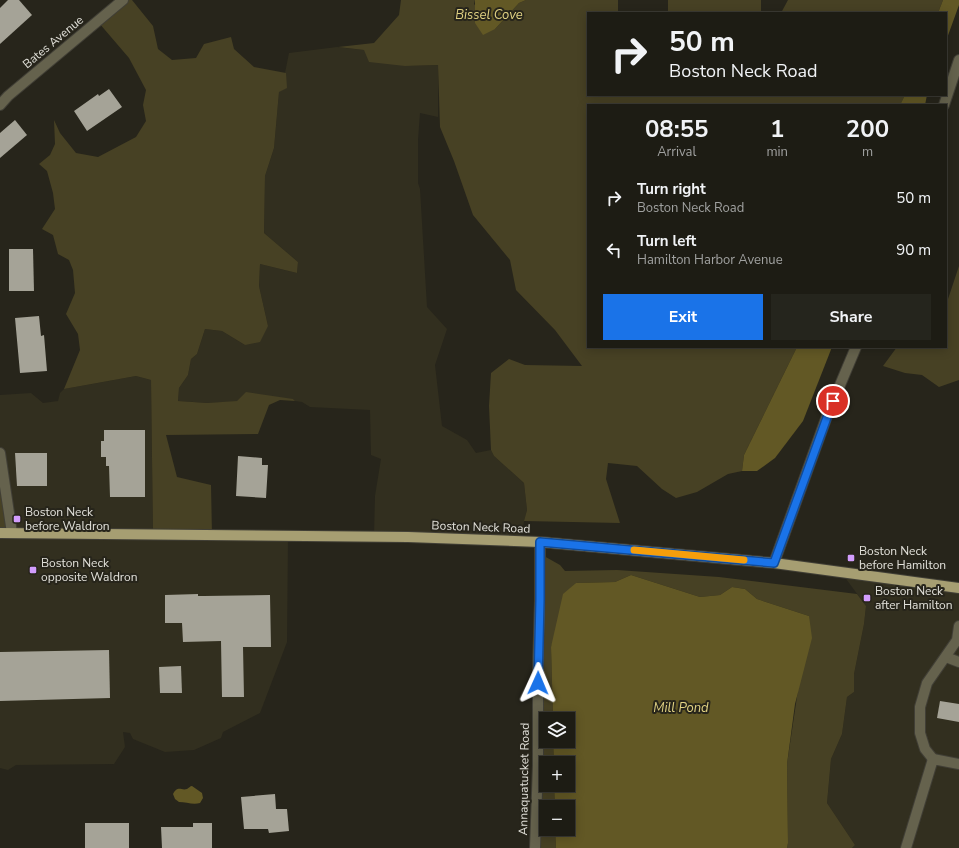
<!DOCTYPE html>
<html lang="en">
<head>
<meta charset="utf-8">
<style>
	:root { --surface:#1d1c14; --page:#25251d; --text:#f1f3f6; --muted:#a0a1a0; --line:#3b3a34; --accent:#1a73e8 }
	body { margin:0; font-family:"Nunito Sans",sans-serif; background:var(--page); color:var(--text); height:100vh; display:flex; flex-direction:column; font-size:15px; white-space:nowrap }
	* { box-sizing:border-box; margin:0 }
	p { font-size:13px; color:var(--muted) }
	.icon { flex:none; width:22px; height:22px; fill:none; stroke:currentColor; stroke-width:2; stroke-linecap:round; stroke-linejoin:round }
	.map { position:relative; flex:1; overflow:hidden }
	.side { position:absolute; left:587px; top:104px; width:360px; height:244px; display:flex; flex-direction:column; background:var(--surface); border-radius:0px; box-shadow:0 2px 10px #0003,0 0 0 1px var(--line) }
	.side>* { flex:none }
	.banner { position:absolute; left:587px; top:12px; width:360px; height:84px; border-radius:0px; box-shadow:0 2px 10px #0003,0 0 0 1px var(--line); background:#1d1c14; color:var(--text); overflow:hidden }
	.tools { position:absolute; left:539px; top:712px; display:grid; gap:8px }
	.tools a { display:grid; place-items:center; width:36px; height:36px; border-radius:0px; background:var(--surface); box-shadow:0 2px 10px #0003,0 0 0 1px var(--line); font-size:20px }
	.pin { position:absolute; display:grid; place-items:center; width:34px; height:34px; color:#fff; margin:-17px; border:2px solid #fff; border-radius:50%; box-shadow:0 1px 4px #0007 }
	.me { position:absolute; width:44px; margin:-22px; rotate:1deg; stroke-linejoin:round; filter:drop-shadow(0 0 3px #0008) }
	.turn { display:flex; align-items:center; gap:14px; height:84px; padding:0 16px; font-size:18px }
	.turn .icon { width:52px; height:52px; stroke-width:2.5 }
	.turn b { display:block; font-size:28px; line-height:34px }
	.eta { display:flex; justify-content:space-evenly; align-items:center; height:68px; text-align:center }
	.eta b { font-size:24px; font-weight:700; line-height:28px }
	.action { display:flex; gap:8px; margin-top:auto; padding:8px 16px }
	.action a { flex:1; height:46px; border-radius:0px; background:var(--accent); color:#fff; font-size:16px; font-weight:700; line-height:46px; text-align:center }
	.action a+a { background:var(--page); color:var(--text) }
	ul { padding:0; list-style:none }
	li { display:flex; align-items:center; gap:12px; height:52px; padding:0 16px }
	li div { flex:1 }
	li b { display:block; font-size:15px }
	li em { font-style:normal }
	.map>svg:first-child { display:block }
</style>
</head>
<body>
<div class="map">
<svg width="959" height="848" viewBox="0 0 959 848">
	<rect width="100%" height="100%" fill="#27251b"/>
	<g fill="#322f1f">
		<path d="M 337,47 L 364,50 L 405,66 L 438,65 L 438,117 L 420,113 L 418,140 L 418,183 L 420,189 L 427,307 L 447,329 L 435,365 L 442,426 L 467,440 L 476,453 L 491,450 L 494,456 L 524,483 L 527,510 L 519,542 L 374,535 L 375,496 L 381,459 L 371,455 L 370,410 L 310,407 L 302,402 L 295,401 L 293,399 L 207,403 L 178,401 L 179,388 L 188,375 L 191,359 L 197,354 L 205,329 L 222,331 L 245,345 L 268,326 L 259,286 L 260,264 L 297,273 L 298,262 L 264,233 L 265,176 L 274,148 L 279,92 L 286,74 L 285,73 L 289,53 Z"/>
		<path d="M 136,376 L 151,380 L 153,533 L 288,539 L 287,642 L 260,713 L 223,732 L 221,738 L 194,750 L 165,752 L 133,739 L 130,733 L 123,732 L 125,747 L 114,764 L 16,765 L 8,770 L 0,768 L 0,395 L 31,393 L 43,403 L 58,401 L 60,393 L 64,389 Z"/>
		<path d="M 841,572 L 959,590 L 959,848 L 852,848 L 855,845 L 827,803 L 831,759 L 842,734 L 847,697 L 854,692 L 854,674 L 864,624 L 866,606 Z"/>
	</g>
	<g fill="#474124">
		<path d="M 123,0 L 132,0 L 153,26 L 158,49 L 172,60 L 196,58 L 204,44 L 231,37 L 234,49 L 254,67 L 286,73 L 287,88 L 279,92 L 274,148 L 265,176 L 264,233 L 298,262 L 297,273 L 260,264 L 259,286 L 268,326 L 260,342 L 245,345 L 222,331 L 205,329 L 197,354 L 191,359 L 188,375 L 179,388 L 178,401 L 207,403 L 237,401 L 246,392 L 293,399 L 295,401 L 280,400 L 269,405 L 258,434 L 166,435 L 177,477 L 211,485 L 212,535 L 153,533 L 151,380 L 136,376 L 64,389 L 80,350 L 78,334 L 66,314 L 75,293 L 73,270 L 69,260 L 58,254 L 53,235 L 42,229 L 55,209 L 53,193 L 47,171 L 39,164 L 50,155 L 55,144 L 54,120 L 60,133 L 76,153 L 98,157 L 136,137 L 146,121 L 143,105 L 146,90 L 129,58 L 99,23 Z"/>
		<path d="M 401,0 L 475,0 L 474,4 L 495,29 L 519,3 L 526,0 L 618,0 L 618,13 L 588,13 L 588,95 L 905,95 L 900,105 L 588,105 L 588,347 L 797,347 L 744,455 L 742,471 L 728,474 L 697,492 L 676,498 L 662,489 L 637,466 L 608,463 L 606,479 L 620,523 L 524,521 L 527,510 L 524,483 L 494,456 L 491,450 L 489,406 L 491,373 L 509,359 L 525,365 L 582,366 L 555,330 L 516,290 L 510,260 L 473,215 L 454,161 L 440,127 L 438,65 L 405,66 L 369,62 L 364,50 L 338,47 L 374,43 L 399,15 Z"/>
		<rect x="668" y="0" width="93" height="13"/>
		<path d="M 788,0 L 943,0 L 938,13 L 781,13 Z"/>
		<path d="M 959,266 L 959,380 L 939,387 L 922,375 L 905,373 L 883,366 L 897,347 L 946,347 L 946,305 Z"/>
		<path d="M 0,467 L 8,534 L 0,534 Z"/>
		<path d="M 544,556 L 560,565 L 565,571 L 617,570 L 719,577 L 857,594 L 866,606 L 864,624 L 854,674 L 854,692 L 847,697 L 842,734 L 831,759 L 827,803 L 855,845 L 852,848 L 787,848 L 788,843 L 787,764 L 809,616 L 757,599 L 745,589 L 732,587 L 720,595 L 700,597 L 631,575 L 615,582 L 576,583 L 551,647 L 553,719 L 546,719 L 546,741 L 553,741 L 554,763 L 546,763 L 546,785 L 554,785 L 555,807 L 546,807 L 546,829 L 555,829 L 556,848 L 534,848 Z"/>
	</g>
	<g fill="#625825">
		<path d="M 475,0 L 526,0 L 519,3 L 495,29 L 483,35 L 475,23 Z"/>
		<path d="M 943,0 L 959,0 L 959,5 L 946,41 L 946,13 L 938,13 Z"/>
		<path d="M 905,95 L 927,95 L 925,105 L 900,105 Z"/>
		<path d="M 797,347 L 832,347 L 803,421 L 775,458 L 757,471 L 742,471 L 744,455 Z"/>
		<path d="M 631,575 L 700,597 L 720,595 L 732,587 L 745,589 L 757,599 L 809,616 L 812,638 L 795,704 L 787,764 L 788,843 L 787,848 L 556,848 L 555,829 L 568,829 L 568,807 L 555,807 L 554,785 L 568,785 L 568,763 L 554,763 L 553,741 L 568,741 L 568,719 L 553,719 L 551,647 L 563,594 L 576,583 L 615,582 Z"/>
		<path d="M 192,786 L 202,793 L 203,798 L 200,803 C 193,805 186,802 179,802 L 175,799 L 173,794 C 178,785 181,791 187,789 C 189,788 190,786 192,786 Z"/>
	</g>
	<g fill="#a5a397">
		<path d="M 8,0 L 19,0 L 32,15 L 0,44 L 0,8 Z"/>
		<path d="M 109,89 L 122,107 L 87,131 L 74,111 L 98,94 L 99,96 Z"/>
		<path d="M 15,120 L 27,135 L 0,158 L 0,133 Z"/>
		<path d="M 9,249 L 33,249 L 34,291 L 9,291 Z"/>
		<path d="M 39,316 L 41,336 L 44,335 L 47,371 L 20,373 L 15,318 Z"/>
		<path d="M 104,430 L 145,430 L 145,497 L 110,497 L 109,466 L 106,466 L 106,457 L 101,457 L 101,441 L 104,441 Z"/>
		<path d="M 15,453 L 47,453 L 47,486 L 17,486 Z"/>
		<path d="M 238,456 L 262,458 L 262,465 L 268,465 L 266,498 L 236,496 Z"/>
		<path d="M 198,594 L 198,596 L 204,596 L 270,595 L 271,647 L 243,647 L 244,697 L 222,697 L 221,641 L 183,642 L 182,623 L 165,623 L 165,595 Z"/>
		<path d="M 109,650 L 110,698 L 0,701 L 0,652 Z"/>
		<path d="M 181,666 L 182,693 L 160,693 L 159,667 Z"/>
		<path d="M 940,701 L 959,704 L 959,722 L 937,718 Z"/>
		<path d="M 275,794 L 276,809 L 287,809 L 289,831 L 269,833 L 268,829 L 244,829 L 241,797 Z"/>
		<rect x="85" y="823" width="44" height="25"/>
		<path d="M 193,823 L 212,823 L 212,848 L 162,848 L 161,827 L 193,827 Z"/>
	</g>
	<g fill="none" stroke-linecap="round" stroke-linejoin="round">
		<g stroke="#413f36" stroke-width="12">
			<g id="minor">
				<path d="M 0,105 L 8,96 L 123,0"/>
				<path d="M 944,105 L 959,60"/>
				<path d="M 0,453 L 12,533"/>
				<path d="M 774,563 L 827,416 L 856,347"/>
				<path d="M 946,657 L 959,662"/>
				<path d="M 933,759 L 925,749 L 920,733 L 920,707 L 927,683 L 957,640 L 959,626"/>
				<path d="M 535,848 L 538,765 L 538,669 L 540,600 L 540,542"/>
				<path d="M 906,848 L 933,759 L 959,764"/>
			</g>
		</g>
		<g stroke="#413f36" stroke-width="12">
			<path id="major" d="M 0,533 L 408,537 L 540,542 L 774,563 L 959,588"/>
		</g>
		<use href="#minor" stroke="#65624d" stroke-width="10"/>
		<use href="#major" stroke="#a69e72" stroke-width="10"/>
	</g>
	<g fill="none" stroke-linecap="round" stroke-linejoin="round">
		<g stroke="#114b97" stroke-width="10">
			<path id="route" d="M 538,683 L 540,600 L 540,542 L 774,563 L 833,401"/>
		</g>
		<use href="#route" stroke="#1a73e8" stroke-width="7"/>
		<path stroke="#f59e0b" stroke-width="7" d="M 634,550 L 744,560"/>
	</g>
	<g fill="#d29dfd" stroke="#27251b" stroke-width="1.5">
		<rect x="13" y="515" width="8" height="8" rx="2"/>
		<rect x="847" y="554" width="8" height="8" rx="2"/>
		<rect x="29" y="566" width="8" height="8" rx="2"/>
		<rect x="863" y="594" width="8" height="8" rx="2"/>
	</g>
	<g text-anchor="middle" dominant-baseline="central" stroke-width="4" stroke-linejoin="round" paint-order="stroke">
		<g font-size="12" fill="#e2e1da" stroke="#27251b">
			<text transform="translate(53 42) rotate(-40)">Bates Avenue</text>
			<text transform="translate(481 527) rotate(2)">Boston Neck Road</text>
			<text transform="translate(524 779) rotate(-89)">Annaquatucket Road</text>
		</g>
		<g font-size="12" fill="#e2e1da" stroke="#27251b" text-anchor="start">
			<text x="25" y="512">Boston Neck<tspan x="25" dy="14">before Waldron</tspan></text>
			<text x="859" y="551">Boston Neck<tspan x="859" dy="14">before Hamilton</tspan></text>
			<text x="41" y="563">Boston Neck<tspan x="41" dy="14">opposite Waldron</tspan></text>
			<text x="875" y="591">Boston Neck<tspan x="875" dy="14">after Hamilton</tspan></text>
		</g>
		<g font-size="13" font-style="italic" fill="#e1d283" stroke="#27251b">
			<text x="489" y="15">Bissel Cove</text>
			<text x="681" y="708">Mill Pond</text>
		</g>
	</g>
</svg>
<div class="tools">
<a><svg class="icon" aria-label="layers" viewBox="0 0 24 24"><path d="M12 4l9 5-9 5-9-5zM3 14l9 5 9-5"/></svg></a>
<a>+</a>
<a>−</a>
</div>
<div class="pin" style="left:833px;top:401px;background:#d93025"><svg class="icon" aria-label="arrive" viewBox="0 0 24 24"><path d="M6 21V4h12l-3 4 3 4H6"/></svg></div>
<svg class="me" style="left:538px;top:683px" viewBox="-20 -20 40 40"><path d="M0-17L14 15 0 8-14 15z" fill="#1a73e8" stroke="#fff" stroke-width="4"/></svg>
<div class="banner">
<div class="turn"><svg class="icon" aria-label="right" viewBox="0 0 24 24"><path d="M7 20v-9h11M14 6l5 5-5 5"/></svg><div><b>50 m</b>Boston Neck Road</div></div>
</div>
<section class="side">
<div class="eta">
<div><b>08:55</b><p>Arrival</p></div>
<div><b>1</b><p>min</p></div>
<div><b>200</b><p>m</p></div>
</div>
<ul>
<li><svg class="icon" aria-label="right" viewBox="0 0 24 24"><path d="M7 20v-9h11M14 6l5 5-5 5"/></svg><div><b>Turn right</b><p>Boston Neck Road</p></div><em>50 m</em></li>
<li><svg class="icon" aria-label="left" viewBox="0 0 24 24"><path d="M17 20v-9H6M10 6l-5 5 5 5"/></svg><div><b>Turn left</b><p>Hamilton Harbor Avenue</p></div><em>90 m</em></li>
</ul>
<div class="action"><a>Exit</a><a>Share</a></div>
</section>
</div>
</body>
</html>
